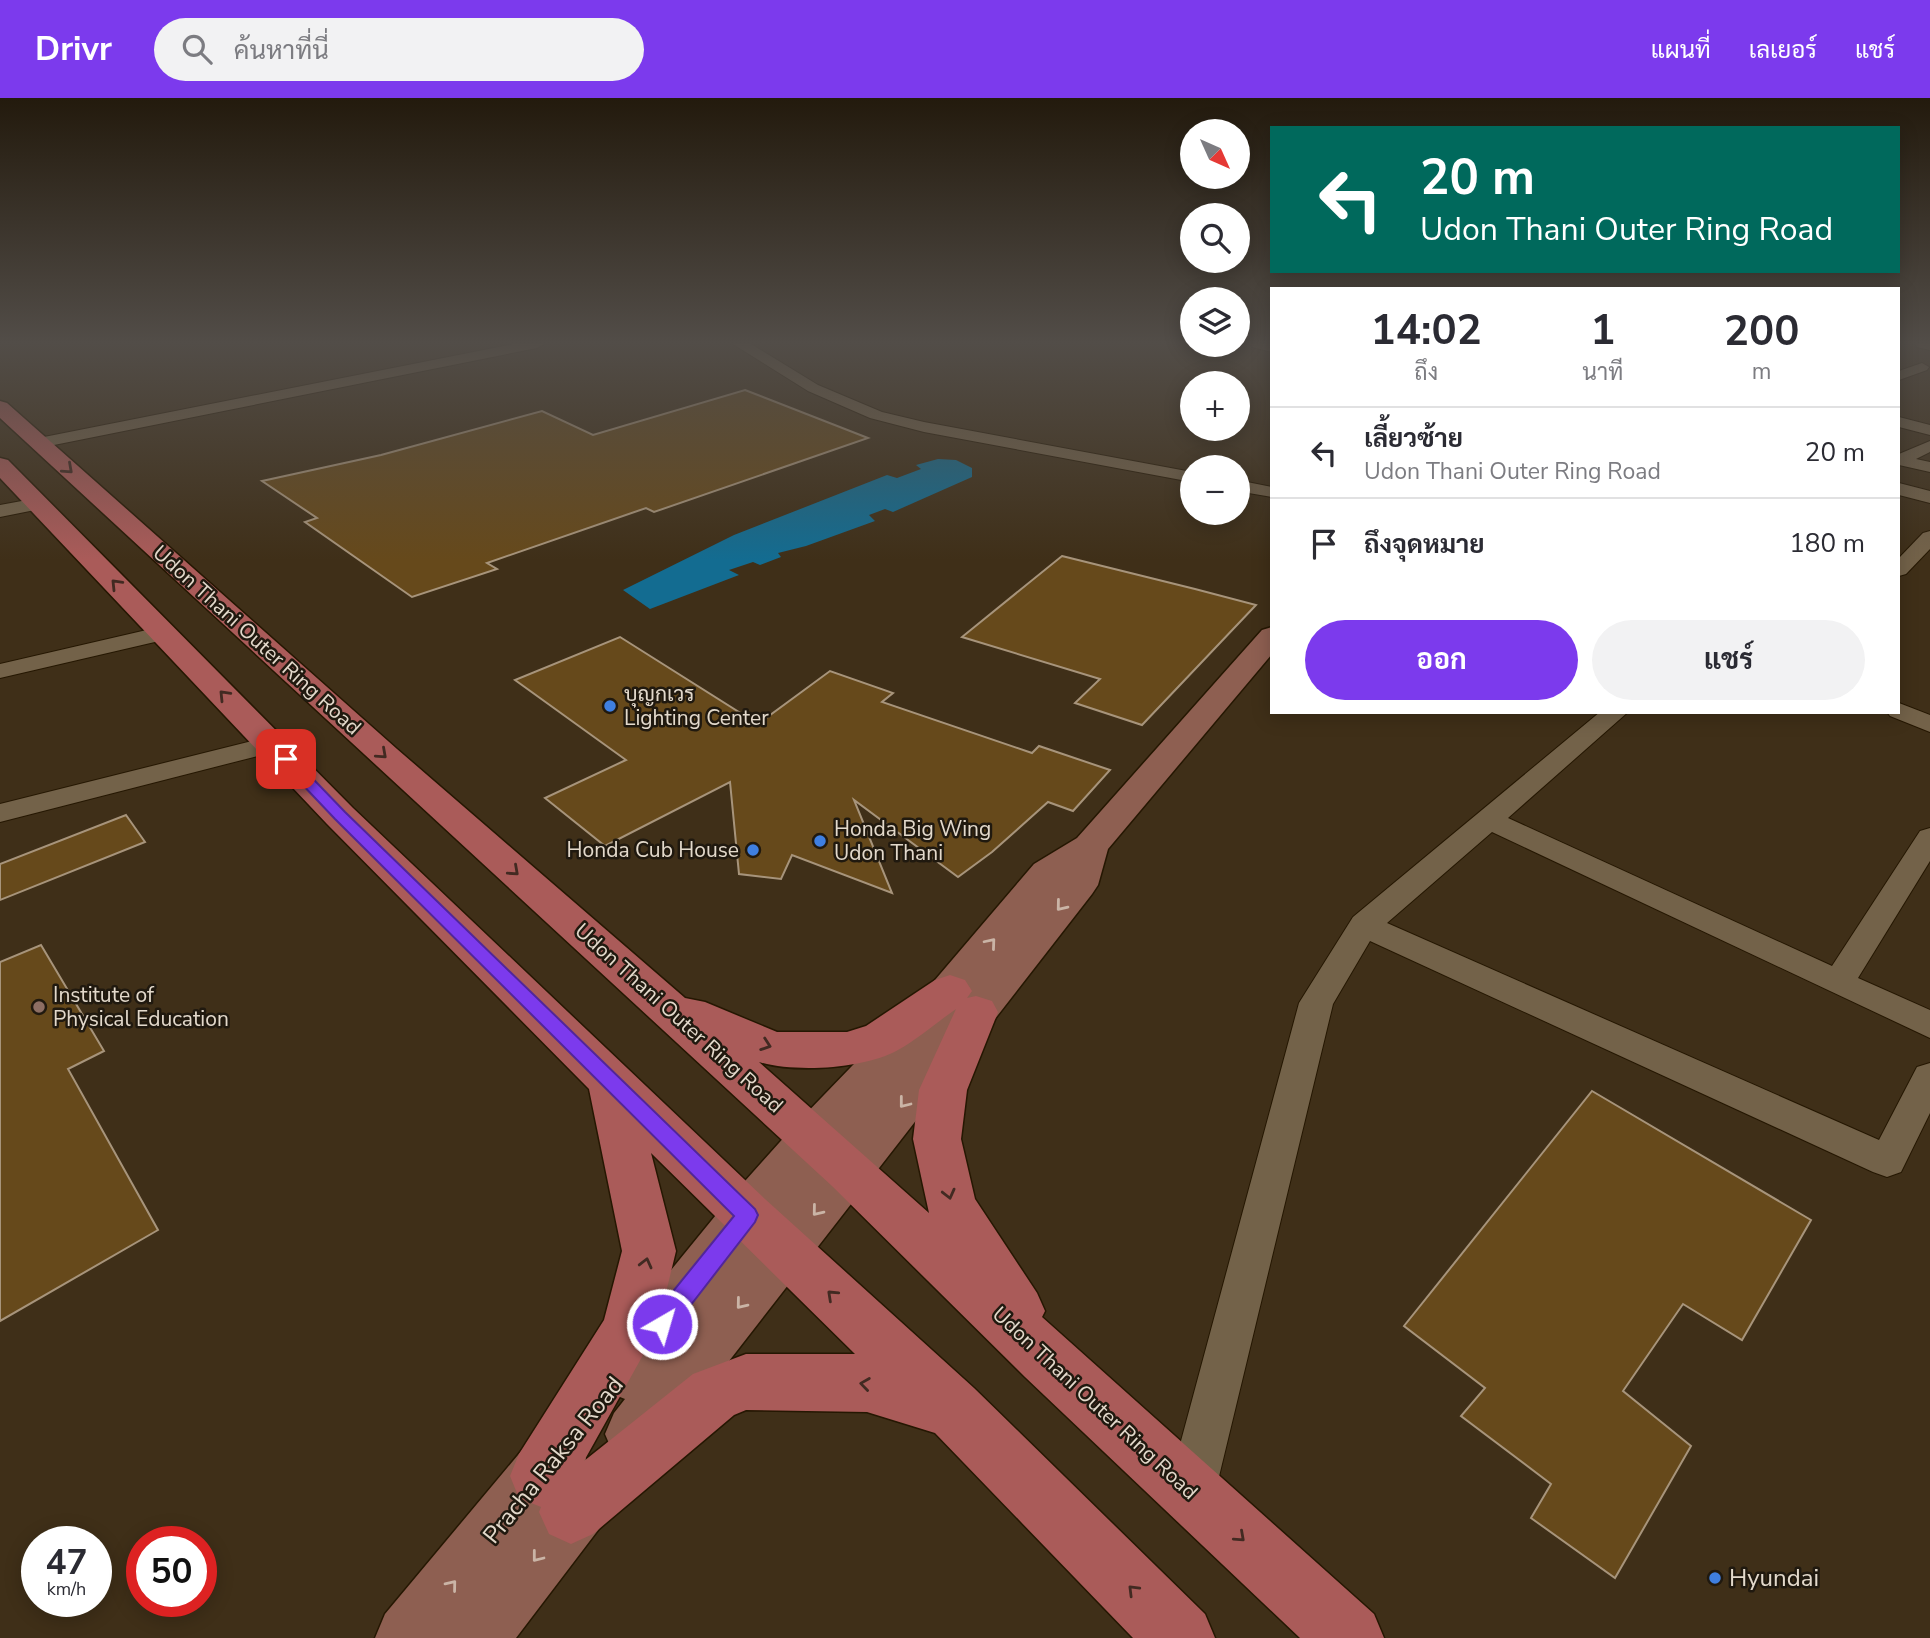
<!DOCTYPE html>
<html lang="th">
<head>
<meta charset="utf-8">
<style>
	:root { --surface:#fff; --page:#f2f2f3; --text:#2b2b33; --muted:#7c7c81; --line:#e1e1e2; --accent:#7c3aed }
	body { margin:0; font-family:"Nunito Sans",Sarabun,sans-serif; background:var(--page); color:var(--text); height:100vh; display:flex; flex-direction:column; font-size:26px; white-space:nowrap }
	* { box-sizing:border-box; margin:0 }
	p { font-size:23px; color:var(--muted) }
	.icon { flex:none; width:38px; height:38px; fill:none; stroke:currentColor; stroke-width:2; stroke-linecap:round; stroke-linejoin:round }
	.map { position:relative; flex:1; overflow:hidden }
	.details { position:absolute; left:1270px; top:189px; width:630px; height:427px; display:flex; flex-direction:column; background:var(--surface); border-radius:0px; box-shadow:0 4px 18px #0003 }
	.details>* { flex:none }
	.banner { position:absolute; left:1270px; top:28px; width:630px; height:147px; border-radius:0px; box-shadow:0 4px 18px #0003; background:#00695c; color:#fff; overflow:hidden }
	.needle { width:46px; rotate:135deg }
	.tools { position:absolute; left:1180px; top:21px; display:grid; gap:14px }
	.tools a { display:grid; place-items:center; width:70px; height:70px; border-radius:50%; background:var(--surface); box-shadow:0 4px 18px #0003; font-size:35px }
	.speed { position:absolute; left:21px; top:1428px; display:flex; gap:14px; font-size:35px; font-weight:700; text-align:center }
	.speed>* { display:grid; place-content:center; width:91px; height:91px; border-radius:50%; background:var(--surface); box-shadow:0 4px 18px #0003; line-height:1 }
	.speed small { font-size:18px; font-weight:400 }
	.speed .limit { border:10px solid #d22; background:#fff; color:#111 }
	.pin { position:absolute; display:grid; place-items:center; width:60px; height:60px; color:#fff; margin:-30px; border-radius:14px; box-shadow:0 4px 10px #0006 }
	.me { position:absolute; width:77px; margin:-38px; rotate:38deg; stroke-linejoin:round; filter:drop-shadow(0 0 5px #0008) }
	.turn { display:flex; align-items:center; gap:24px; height:147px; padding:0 35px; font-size:32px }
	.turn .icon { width:91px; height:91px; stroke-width:2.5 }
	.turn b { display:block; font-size:49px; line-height:60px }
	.eta { display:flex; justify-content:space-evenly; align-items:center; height:119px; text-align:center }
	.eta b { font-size:42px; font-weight:700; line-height:49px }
	.action { display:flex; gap:14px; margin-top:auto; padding:14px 35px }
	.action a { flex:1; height:80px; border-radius:42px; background:var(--accent); color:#fff; font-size:28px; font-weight:700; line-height:80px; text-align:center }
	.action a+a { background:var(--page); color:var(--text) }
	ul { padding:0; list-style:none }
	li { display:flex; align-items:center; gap:21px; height:91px; padding:0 35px; border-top:2px solid var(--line) }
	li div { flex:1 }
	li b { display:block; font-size:26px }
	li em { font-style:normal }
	header { display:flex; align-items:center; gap:42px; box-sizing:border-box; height:98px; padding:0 35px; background:var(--accent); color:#fff }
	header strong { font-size:33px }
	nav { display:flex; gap:38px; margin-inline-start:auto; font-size:24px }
	.search { width:490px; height:63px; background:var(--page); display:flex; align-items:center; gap:18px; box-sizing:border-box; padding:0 24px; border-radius:38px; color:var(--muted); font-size:26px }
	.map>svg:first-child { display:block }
</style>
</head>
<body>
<header>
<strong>Drivr</strong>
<div class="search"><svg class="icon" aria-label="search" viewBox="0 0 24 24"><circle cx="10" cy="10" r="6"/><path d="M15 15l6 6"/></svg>ค้นหาที่นี่</div>
<nav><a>แผนที่</a><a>เลเยอร์</a><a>แชร์</a></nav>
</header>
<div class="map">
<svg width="1930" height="1540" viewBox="0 0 1930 1540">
	<rect width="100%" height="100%" fill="#3f2f18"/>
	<path fill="#136c91" d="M 938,361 L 956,362 L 972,370 L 972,379 L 893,414 L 885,411 L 869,417 L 875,423 L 806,448 L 778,455 L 781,459 L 760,467 L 753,464 L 729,472 L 739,477 L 650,511 L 623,492 L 734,437 L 887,377 L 897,380 L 921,371 L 916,367 Z"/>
	<g fill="#66491b" stroke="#a7947b" stroke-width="2">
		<path d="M 745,292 L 868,340 L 654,414 L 646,410 L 487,465 L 497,471 L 412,499 L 305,424 L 317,420 L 262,383 L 381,357 L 542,313 L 593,337 Z"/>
		<path d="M 1062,458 L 1195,491 L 1256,507 L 1142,627 L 1075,605 L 1100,581 L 962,539 Z"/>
		<path d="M 620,539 L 758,626 L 830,573 L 893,595 L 882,604 L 1032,655 L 1039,648 L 1110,672 L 1073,713 L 1048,704 L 992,754 L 958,779 L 854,702 L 892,795 L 792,757 L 781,781 L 739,776 L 730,684 L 605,748 L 545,700 L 626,662 L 515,582 Z"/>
		<path d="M 126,717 L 145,744 L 0,802 L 0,766 Z"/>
		<path d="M 41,847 L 104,953 L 68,971 L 158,1132 L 0,1223 L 0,864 Z"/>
		<path d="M 1592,993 L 1811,1122 L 1742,1242 L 1683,1206 L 1623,1293 L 1691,1348 L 1615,1480 L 1531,1420 L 1551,1386 L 1461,1318 L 1485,1290 L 1404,1228 Z"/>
	</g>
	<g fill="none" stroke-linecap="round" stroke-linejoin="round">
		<g stroke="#251702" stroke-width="2">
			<g id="street">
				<path d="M 514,246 L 544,246 L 537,250 L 39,350 L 30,345 L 39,340 Z"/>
				<path d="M 733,246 L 751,246 L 818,287 L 882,314 L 924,324 L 1192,374 L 1192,384 L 924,334 L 870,320 L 808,293 Z"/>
				<path d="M 1250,246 L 1272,246 L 1272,254 L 1252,249 Z"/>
				<path d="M 1915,246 L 1930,246 L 1930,252 L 1917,249 Z"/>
				<path d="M 1922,265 L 1929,269 L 1927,272 L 1899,282 L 1899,273 Z"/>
				<path d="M 1899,319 L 1930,327 L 1930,337 L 1899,329 Z"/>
				<path d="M 1930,343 L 1930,354 L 1916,361 L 1930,364 L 1930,374 L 1899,367 L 1899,356 Z"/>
				<path d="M 1237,382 L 1272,389 L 1272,399 L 1237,393 Z"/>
				<path d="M 1899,385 L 1930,393 L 1930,405 L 1899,397 Z"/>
				<path d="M 38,400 L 47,406 L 45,410 L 0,419 L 0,407 Z"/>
				<path d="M 1930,433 L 1930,451 L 1906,476 L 1899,478 L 1899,460 L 1923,435 Z"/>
				<path d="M 164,528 L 172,530 L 175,535 L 172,540 L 0,580 L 0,566 Z"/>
				<path d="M 1899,605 L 1930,617 L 1930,634 L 1890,618 L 1887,614 L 1899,614 Z"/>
				<path d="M 1600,614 L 1628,614 L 1508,720 L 1832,868 L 1920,733 L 1930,730 L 1930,763 L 1858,880 L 1930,912 L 1930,940 L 1492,734 L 1387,825 L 1879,1042 L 1917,969 L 1930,965 L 1930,1015 L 1901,1074 L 1887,1079 L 1873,1074 L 1370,843 L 1333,906 L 1215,1395 L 1208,1412 L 1191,1419 L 1174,1412 L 1167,1395 L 1299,905 L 1353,819 Z"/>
				<path d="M 272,638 L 281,640 L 285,646 L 281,652 L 0,724 L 0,706 Z"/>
			</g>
		</g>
		<g stroke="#251702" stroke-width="3">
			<g id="secondary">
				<path d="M 1272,529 L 1272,556 L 1108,751 L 1098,787 L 1092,796 L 656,1357 L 635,1366 L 614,1357 L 605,1336 L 614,1315 L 625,1301 L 605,1293 L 596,1273 L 605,1253 L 729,1101 L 796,1026 L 935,882 L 1034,766 L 1077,740 L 1262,532 Z"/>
				<path d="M 555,1330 L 577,1339 L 586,1361 L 583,1367 L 608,1375 L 617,1397 L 608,1419 L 516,1540 L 375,1540 L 385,1516 L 533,1339 Z"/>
			</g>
		</g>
		<g stroke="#251702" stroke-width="3">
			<g id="primary">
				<path d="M 0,303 L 7,305 L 397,651 L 685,900 L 705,904 L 777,934 L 847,934 L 866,928 L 935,882 L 950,877 L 965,882 L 972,893 L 967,900 L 976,898 L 992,903 L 998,914 L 967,992 L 961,1041 L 975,1101 L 1037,1195 L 1045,1213 L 1042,1219 L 1374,1516 L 1384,1540 L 1300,1540 L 1025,1279 L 832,1088 L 0,320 ZM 956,911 L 919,992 L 913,1041 L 929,1115 L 759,964 C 795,975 864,971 898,952 C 918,941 937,924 956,911 Z"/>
				<path d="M 0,360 L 8,362 L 353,710 L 765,1101 L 974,1290 L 1205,1516 L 1215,1540 L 1133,1540 L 935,1335 L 867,1314 L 746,1312 L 734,1317 L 593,1436 L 571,1446 L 549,1436 L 539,1414 L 541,1409 L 519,1400 L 510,1378 L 519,1356 L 604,1222 L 622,1153 L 589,991 L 327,726 L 0,380 ZM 651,1055 L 855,1256 L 746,1256 L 693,1276 L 584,1363 L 657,1232 L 676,1153 Z"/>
			</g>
		</g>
		<use href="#street" fill="#736249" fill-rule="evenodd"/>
		<use href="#secondary" fill="#8e5f51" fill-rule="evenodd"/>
		<use href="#primary" fill="#aa5b59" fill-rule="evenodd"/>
	</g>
	<defs><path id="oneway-chevron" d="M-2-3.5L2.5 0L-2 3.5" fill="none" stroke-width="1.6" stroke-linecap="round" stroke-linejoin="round" transform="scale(1.75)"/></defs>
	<g stroke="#422a22">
		<use href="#oneway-chevron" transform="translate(68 371) rotate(42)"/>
		<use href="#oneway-chevron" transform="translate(116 486) rotate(-134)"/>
		<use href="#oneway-chevron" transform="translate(224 597) rotate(-134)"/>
		<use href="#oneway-chevron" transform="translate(382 656) rotate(42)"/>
		<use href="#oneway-chevron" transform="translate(514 773) rotate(42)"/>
		<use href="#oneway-chevron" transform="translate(766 947) rotate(19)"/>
		<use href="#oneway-chevron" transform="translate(949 1096) rotate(76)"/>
		<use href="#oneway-chevron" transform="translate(646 1165) rotate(-76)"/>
		<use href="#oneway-chevron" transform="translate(832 1197) rotate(-137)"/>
		<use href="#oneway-chevron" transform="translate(865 1286) rotate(-172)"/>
		<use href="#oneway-chevron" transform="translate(1240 1439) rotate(42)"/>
		<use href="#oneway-chevron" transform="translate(1133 1492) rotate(-135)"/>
	</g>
	<g stroke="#cab4a6">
		<use href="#oneway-chevron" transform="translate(1061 808) rotate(129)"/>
		<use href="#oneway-chevron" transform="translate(991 845) rotate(-50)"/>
		<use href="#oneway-chevron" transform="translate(904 1005) rotate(128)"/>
		<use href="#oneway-chevron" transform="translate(817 1113) rotate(129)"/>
		<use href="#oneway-chevron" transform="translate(741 1206) rotate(129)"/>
		<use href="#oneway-chevron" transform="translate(537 1459) rotate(128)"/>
		<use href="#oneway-chevron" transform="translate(452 1487) rotate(-51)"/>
	</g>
	<linearGradient id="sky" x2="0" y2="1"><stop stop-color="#231a0d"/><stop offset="0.53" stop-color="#524d48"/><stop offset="1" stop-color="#524d48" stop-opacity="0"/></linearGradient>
	<rect width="1930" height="462" fill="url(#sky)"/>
	<path fill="#7c3aed" stroke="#51269a" stroke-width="2" d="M 286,656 L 291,658 L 345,714 L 755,1111 L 758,1117 L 755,1124 L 670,1234 L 662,1237 L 653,1234 L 650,1226 L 653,1218 L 734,1118 L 335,721 L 281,664 L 279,661 Z"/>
	<g fill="#3f7fe0" stroke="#20190f" stroke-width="2.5">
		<circle cx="610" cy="608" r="7"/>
		<circle cx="820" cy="743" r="7"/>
		<circle cx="753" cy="752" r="7"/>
		<circle cx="1715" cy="1480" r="7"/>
	</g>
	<circle fill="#8d6e63" stroke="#20190f" stroke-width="2.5" cx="39" cy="909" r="7"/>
	<g text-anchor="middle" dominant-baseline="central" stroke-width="5" stroke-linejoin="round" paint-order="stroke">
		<g font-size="21" fill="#e3d9cb" stroke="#20190f">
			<text transform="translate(257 542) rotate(42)">Udon Thani Outer Ring Road</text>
			<text transform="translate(679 920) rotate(42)">Udon Thani Outer Ring Road</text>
			<text transform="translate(1095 1305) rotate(43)">Udon Thani Outer Ring Road</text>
		</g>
		<g font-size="21" fill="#e3d9cb" stroke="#20190f" text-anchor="start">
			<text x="624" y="596">บุญกเวร<tspan x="624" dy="24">Lighting Center</tspan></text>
			<text x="834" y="731">Honda Big Wing<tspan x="834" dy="24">Udon Thani</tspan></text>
			<text x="739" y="752" text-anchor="end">Honda Cub House</text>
			<text x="53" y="897">Institute of<tspan x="53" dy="24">Physical Education</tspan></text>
		</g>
		<g font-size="24" fill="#e3d9cb" stroke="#20190f">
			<text transform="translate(553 1362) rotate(-51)">Pracha Raksa Road</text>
		</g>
		<g font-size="24" fill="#e3d9cb" stroke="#20190f" text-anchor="start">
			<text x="1729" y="1480">Hyundai</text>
		</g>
	</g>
</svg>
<div class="tools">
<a><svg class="needle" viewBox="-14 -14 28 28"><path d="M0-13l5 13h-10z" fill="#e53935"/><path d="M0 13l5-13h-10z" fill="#7c7c81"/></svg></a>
<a><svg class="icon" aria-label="search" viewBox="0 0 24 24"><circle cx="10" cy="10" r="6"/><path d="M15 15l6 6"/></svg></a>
<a><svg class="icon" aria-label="layers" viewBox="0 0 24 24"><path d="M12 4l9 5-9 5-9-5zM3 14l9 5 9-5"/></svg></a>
<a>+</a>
<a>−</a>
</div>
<div class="speed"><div>47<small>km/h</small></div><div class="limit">50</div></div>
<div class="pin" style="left:286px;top:661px;background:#d93025"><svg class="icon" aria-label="arrive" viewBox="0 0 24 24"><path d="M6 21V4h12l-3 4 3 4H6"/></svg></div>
<svg class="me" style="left:662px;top:1226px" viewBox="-20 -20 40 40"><circle r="17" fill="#7c3aed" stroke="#fff" stroke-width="3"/><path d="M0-11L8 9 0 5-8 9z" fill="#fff"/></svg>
<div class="banner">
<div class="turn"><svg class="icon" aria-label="left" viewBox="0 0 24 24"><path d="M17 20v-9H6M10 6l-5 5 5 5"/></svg><div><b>20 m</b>Udon Thani Outer Ring Road</div></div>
</div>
<section class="details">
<div class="eta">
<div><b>14:02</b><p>ถึง</p></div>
<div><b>1</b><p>นาที</p></div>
<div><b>200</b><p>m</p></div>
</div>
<ul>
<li><svg class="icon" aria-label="left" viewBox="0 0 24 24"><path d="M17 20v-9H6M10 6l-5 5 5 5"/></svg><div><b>เลี้ยวซ้าย</b><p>Udon Thani Outer Ring Road</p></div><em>20 m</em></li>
<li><svg class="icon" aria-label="arrive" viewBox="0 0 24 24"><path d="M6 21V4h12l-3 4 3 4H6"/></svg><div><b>ถึงจุดหมาย</b></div><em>180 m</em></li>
</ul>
<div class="action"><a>ออก</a><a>แชร์</a></div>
</section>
</div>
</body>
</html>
